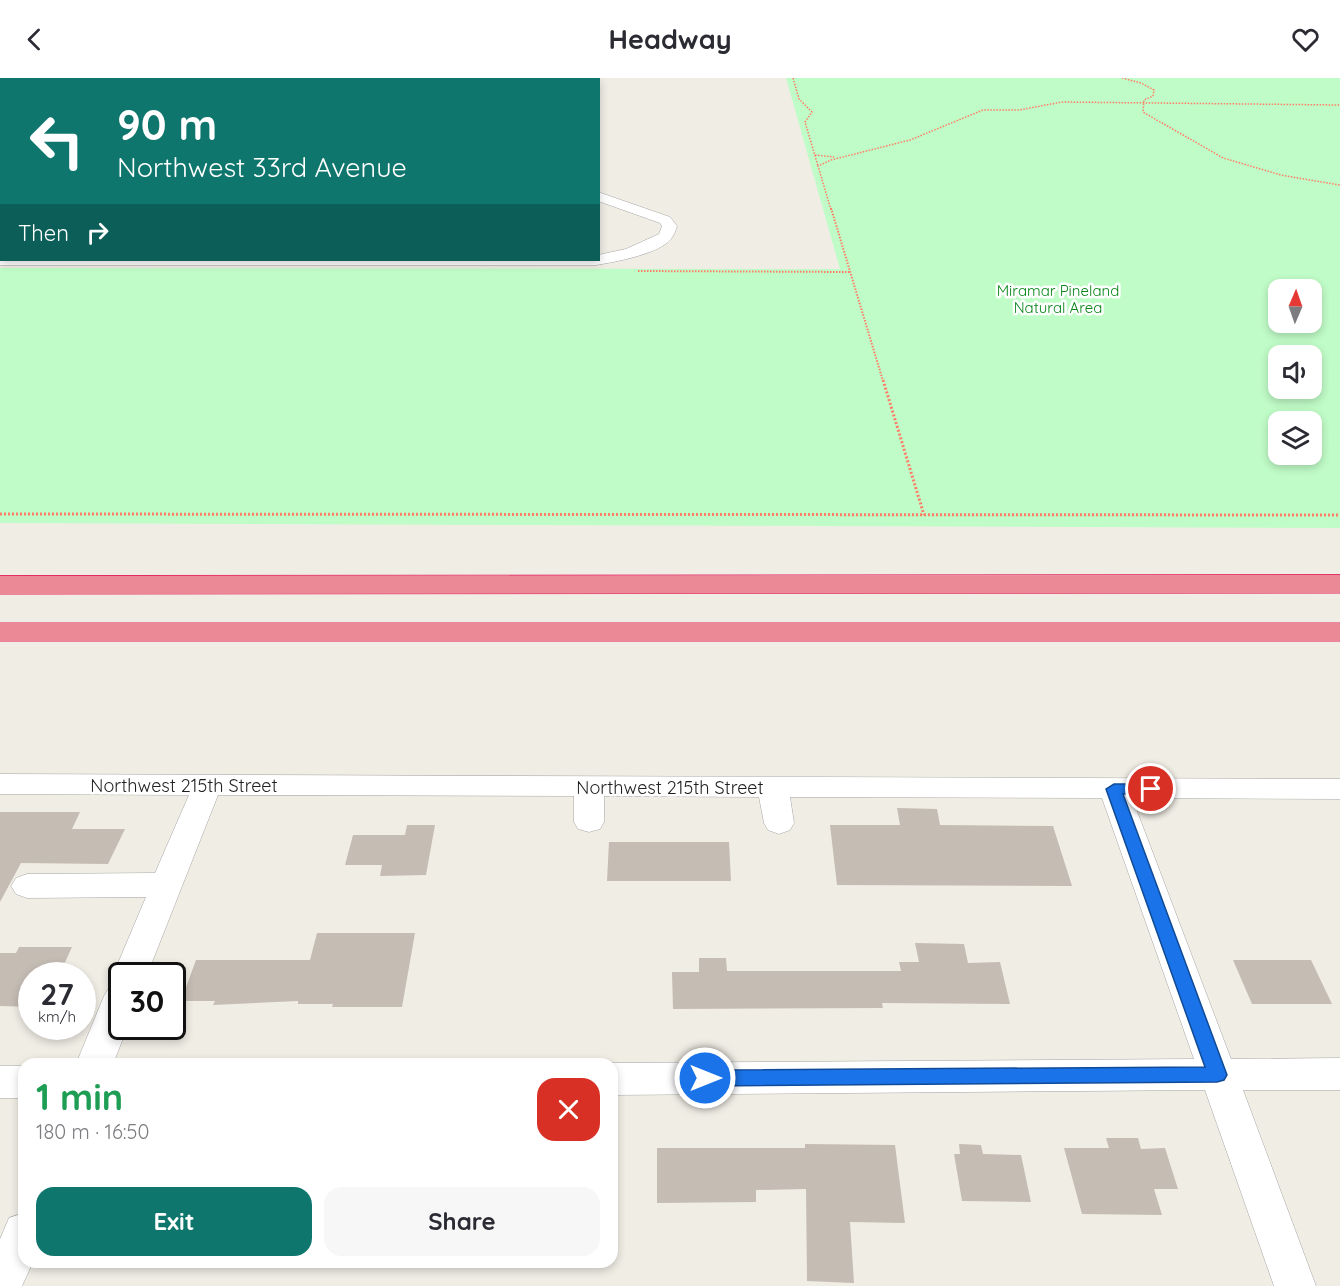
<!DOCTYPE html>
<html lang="en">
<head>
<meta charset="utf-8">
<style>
	:root { --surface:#fff; --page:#f7f7f7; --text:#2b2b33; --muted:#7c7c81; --accent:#0f766e }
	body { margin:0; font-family:Quicksand,sans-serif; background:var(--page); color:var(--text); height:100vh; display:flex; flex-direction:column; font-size:22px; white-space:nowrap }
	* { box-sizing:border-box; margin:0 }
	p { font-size:20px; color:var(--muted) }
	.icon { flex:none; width:33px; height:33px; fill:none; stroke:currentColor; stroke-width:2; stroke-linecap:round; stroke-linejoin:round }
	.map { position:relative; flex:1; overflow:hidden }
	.side { position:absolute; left:18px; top:980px; width:600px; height:210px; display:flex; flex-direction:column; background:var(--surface); border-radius:18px; box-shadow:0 3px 9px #0003 }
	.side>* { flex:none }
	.guide { position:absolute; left:0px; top:0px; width:600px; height:183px; box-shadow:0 3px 9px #0003; background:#0f766e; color:#fff; overflow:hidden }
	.needle { width:39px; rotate:2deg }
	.fabs { position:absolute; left:1268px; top:201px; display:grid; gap:12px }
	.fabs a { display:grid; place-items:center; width:54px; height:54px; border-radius:12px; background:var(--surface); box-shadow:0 3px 9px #0003; font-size:30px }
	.speed { position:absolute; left:18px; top:884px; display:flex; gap:12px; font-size:30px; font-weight:700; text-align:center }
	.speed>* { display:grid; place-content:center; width:78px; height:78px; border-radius:50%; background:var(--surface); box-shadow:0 3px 9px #0003; line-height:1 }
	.speed small { font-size:15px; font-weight:400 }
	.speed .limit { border:3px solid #111; border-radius:9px; background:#fff; color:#111 }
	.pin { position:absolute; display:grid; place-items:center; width:51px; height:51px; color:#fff; margin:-26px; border:3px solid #fff; border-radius:50%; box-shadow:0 2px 6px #0007 }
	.me { position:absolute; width:66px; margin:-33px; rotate:90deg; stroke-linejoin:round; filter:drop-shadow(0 0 4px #0008) }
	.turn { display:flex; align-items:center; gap:21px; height:126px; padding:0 18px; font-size:27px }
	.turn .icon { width:78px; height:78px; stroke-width:2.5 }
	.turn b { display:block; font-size:42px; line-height:51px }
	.then { display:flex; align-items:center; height:57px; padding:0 18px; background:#0003; gap:12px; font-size:22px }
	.round { display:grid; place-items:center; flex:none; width:63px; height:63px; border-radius:18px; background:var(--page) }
	.summary { display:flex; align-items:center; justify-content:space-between; height:102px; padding:0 18px }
	h1 { font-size:36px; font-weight:800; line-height:45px; color:#1e9e55 }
	.button { display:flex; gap:12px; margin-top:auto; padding:12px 18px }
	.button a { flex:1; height:69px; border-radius:18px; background:var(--accent); color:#fff; font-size:24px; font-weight:800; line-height:69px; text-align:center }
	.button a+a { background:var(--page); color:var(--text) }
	header { display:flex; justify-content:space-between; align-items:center; height:78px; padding:0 18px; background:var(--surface); font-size:27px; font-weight:800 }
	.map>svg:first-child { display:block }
</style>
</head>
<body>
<header><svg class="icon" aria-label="back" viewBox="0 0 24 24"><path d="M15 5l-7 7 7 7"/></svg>Headway<svg class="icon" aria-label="heart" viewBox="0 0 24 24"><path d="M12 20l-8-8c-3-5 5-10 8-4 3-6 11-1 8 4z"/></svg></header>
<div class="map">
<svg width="1340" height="1208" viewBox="0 0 1340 1208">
	<rect width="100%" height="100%" fill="#f0ede5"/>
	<path fill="#feffdf" d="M 0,0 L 510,0 L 2,2 L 0,176 Z"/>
	<path fill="#c0fcc7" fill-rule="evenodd" d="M 786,0 L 1340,0 L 1340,450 L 0,445 L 0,190 L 840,191 ZM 1278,212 L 1311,212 L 1311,244 L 1278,244 ZM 1278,278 L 1311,278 L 1311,310 L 1278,310 ZM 1278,344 L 1311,344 L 1311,376 L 1278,376 Z"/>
	<g fill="#c5bcb4">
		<path d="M 897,730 L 937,731 L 940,747 L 1053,748 L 1072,808 L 837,807 L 830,747 L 900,747 Z"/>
		<path d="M 0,734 L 80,734 L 72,751 L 125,751 L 108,786 L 21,785 L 0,824 Z"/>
		<path d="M 407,747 L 435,747 L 426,797 L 380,798 L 382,787 L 345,787 L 353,757 L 405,757 Z"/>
		<path d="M 609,764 L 729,764 L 731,803 L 607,803 Z"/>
		<path d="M 317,855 L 415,855 L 402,929 L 332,929 L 333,926 L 298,926 L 298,923 L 213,927 L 215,923 L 181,923 L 196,882 L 310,882 Z"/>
		<path d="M 915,865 L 964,866 L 968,885 L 1000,884 L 1010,926 L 882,925 L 883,930 L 673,931 L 672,894 L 699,894 L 699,880 L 726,880 L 727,893 L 901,893 L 899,884 L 919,884 Z"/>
		<path d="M 19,869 L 72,869 L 62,891 L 58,891 L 55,897 L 32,897 L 32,929 L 0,928 L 0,875 L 16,875 Z"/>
		<path d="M 1233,882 L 1311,882 L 1332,926 L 1252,926 Z"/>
		<path d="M 1106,1060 L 1138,1060 L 1141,1071 L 1165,1070 L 1178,1111 L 1154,1111 L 1162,1137 L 1082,1136 L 1064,1070 L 1109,1070 Z"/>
		<path d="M 805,1066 L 895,1067 L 905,1145 L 850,1144 L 854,1205 L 807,1203 L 806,1111 L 756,1112 L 756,1124 L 657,1125 L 657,1070 L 805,1070 Z"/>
		<path d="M 959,1066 L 981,1067 L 983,1076 L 1021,1077 L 1031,1124 L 962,1123 L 954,1076 L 960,1076 Z"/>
	</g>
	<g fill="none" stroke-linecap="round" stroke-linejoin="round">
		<g stroke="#a6a6a6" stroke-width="1">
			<g id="minor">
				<path d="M 49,0 L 61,0 L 48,2 Z"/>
				<path d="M 138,0 L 150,0 L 137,2 Z"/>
				<rect x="0" y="11" width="2" height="6"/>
				<path d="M 598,114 L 670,139 L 677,148 C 676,152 674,157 671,161 C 659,176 615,184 596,187 L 0,187 L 0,177 L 2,182 L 598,182 L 598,177 L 626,171 L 659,156 L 662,148 L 660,145 L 598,123 Z"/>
				<path d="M 0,147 L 2,147 L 0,157 Z"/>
				<path d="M 0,696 L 1340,701 L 1340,721 L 1132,720 L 1231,981 L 1340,980 L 1340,1012 L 1243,1012 L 1316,1208 L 1274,1208 L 1205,1012 L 612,1017 L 612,985 L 1194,981 L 1102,720 L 790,719 L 794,745 L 790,752 L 779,756 L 768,752 L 764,745 L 759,719 L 604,718 L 604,744 L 600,751 L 589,754 L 578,751 L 574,744 L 574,718 L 218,717 L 147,897 L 122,897 L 122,948 L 128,948 L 113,986 L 76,986 L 104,918 L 110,908 L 117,906 L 113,897 L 146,819 L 27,820 L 16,816 L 11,808 L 16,800 L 27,796 L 155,795 L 189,717 L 0,716 Z"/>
				<rect x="0" y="988" width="24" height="32"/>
				<path d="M 24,1135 L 24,1184 L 33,1184 L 22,1208 L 0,1208 L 0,1161 L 9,1140 Z"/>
			</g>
		</g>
		<g stroke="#e41c58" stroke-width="1">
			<g id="highway">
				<path d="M 1340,497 L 1340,515 L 0,516 L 0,498 Z"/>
				<rect x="0" y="545" width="1340" height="18"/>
			</g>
		</g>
		<g stroke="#ff7d67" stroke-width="1.5" stroke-dasharray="1.5 1.5" stroke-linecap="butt">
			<path d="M 793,0 L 799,21 L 812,34 L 805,44 L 818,88"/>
			<path d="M 1122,0 L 1141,5 L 1154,12 L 1153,18 L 1144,22 L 1143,34 L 1223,80 L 1281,97 L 1340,107"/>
			<path d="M 815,77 L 834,79"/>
			<path d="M 831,132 L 818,88 L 831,82 L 910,62 L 983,32 L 1019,32 L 1062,24 L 1340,27"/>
		</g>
		<g stroke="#ff7d67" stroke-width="2" stroke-dasharray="1.5 1.5" stroke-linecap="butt">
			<path d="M 831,130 L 883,303"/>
			<path d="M 638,193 L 850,194"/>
		</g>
		<g stroke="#ff7d67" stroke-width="3" stroke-dasharray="2 2" stroke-linecap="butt">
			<path d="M 883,302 L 924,437"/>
			<path d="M 0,436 L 1340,437"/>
		</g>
		<use href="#minor" fill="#fff" fill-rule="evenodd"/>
		<use href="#highway" fill="#eb8997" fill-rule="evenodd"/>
	</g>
	<path fill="#1a73e8" stroke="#114b97" stroke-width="1.5" d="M 1114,706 L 1151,706 L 1159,711 L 1151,716 L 1123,716 L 1227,997 L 1224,1002 L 1217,1004 L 705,1008 L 698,1006 L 696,1000 L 698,995 L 705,992 L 1205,989 L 1106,711 Z"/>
	<g text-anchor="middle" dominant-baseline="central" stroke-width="5" stroke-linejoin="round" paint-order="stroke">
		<g font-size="15" fill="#068416" stroke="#fff">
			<text x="1058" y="212">Miramar Pineland<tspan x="1058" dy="17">Natural Area</tspan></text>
		</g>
		<g font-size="18" fill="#1f1f1f" stroke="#fff">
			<text x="184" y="707">Northwest 215th Street</text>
			<text x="670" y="709">Northwest 215th Street</text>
		</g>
	</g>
</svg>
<div class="fabs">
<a><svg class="needle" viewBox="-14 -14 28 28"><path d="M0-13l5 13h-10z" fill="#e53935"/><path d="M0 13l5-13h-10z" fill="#7c7c81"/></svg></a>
<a><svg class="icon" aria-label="sound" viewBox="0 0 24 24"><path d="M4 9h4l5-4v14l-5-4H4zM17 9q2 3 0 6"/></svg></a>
<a><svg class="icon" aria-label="layers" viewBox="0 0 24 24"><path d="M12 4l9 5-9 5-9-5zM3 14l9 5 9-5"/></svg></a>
</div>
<div class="speed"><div>27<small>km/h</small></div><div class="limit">30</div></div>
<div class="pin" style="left:1151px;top:711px;background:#d93025"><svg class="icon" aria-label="arrive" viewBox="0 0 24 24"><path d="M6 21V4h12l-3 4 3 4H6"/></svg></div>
<svg class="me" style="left:705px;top:1000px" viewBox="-20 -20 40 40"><circle r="17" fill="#1a73e8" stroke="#fff" stroke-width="3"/><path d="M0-11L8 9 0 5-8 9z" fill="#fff"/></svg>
<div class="guide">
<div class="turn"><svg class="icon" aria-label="left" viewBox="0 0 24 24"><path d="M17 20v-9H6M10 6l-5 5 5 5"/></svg><div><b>90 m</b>Northwest 33rd Avenue</div></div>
<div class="then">Then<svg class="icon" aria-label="right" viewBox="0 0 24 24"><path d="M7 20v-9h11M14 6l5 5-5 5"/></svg></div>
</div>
<section class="side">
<div class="summary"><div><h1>1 min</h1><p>180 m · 16:50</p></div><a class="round" style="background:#d93025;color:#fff"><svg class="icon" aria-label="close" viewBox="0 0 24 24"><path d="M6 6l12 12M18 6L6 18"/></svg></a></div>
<div class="button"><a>Exit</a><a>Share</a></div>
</section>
</div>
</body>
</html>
